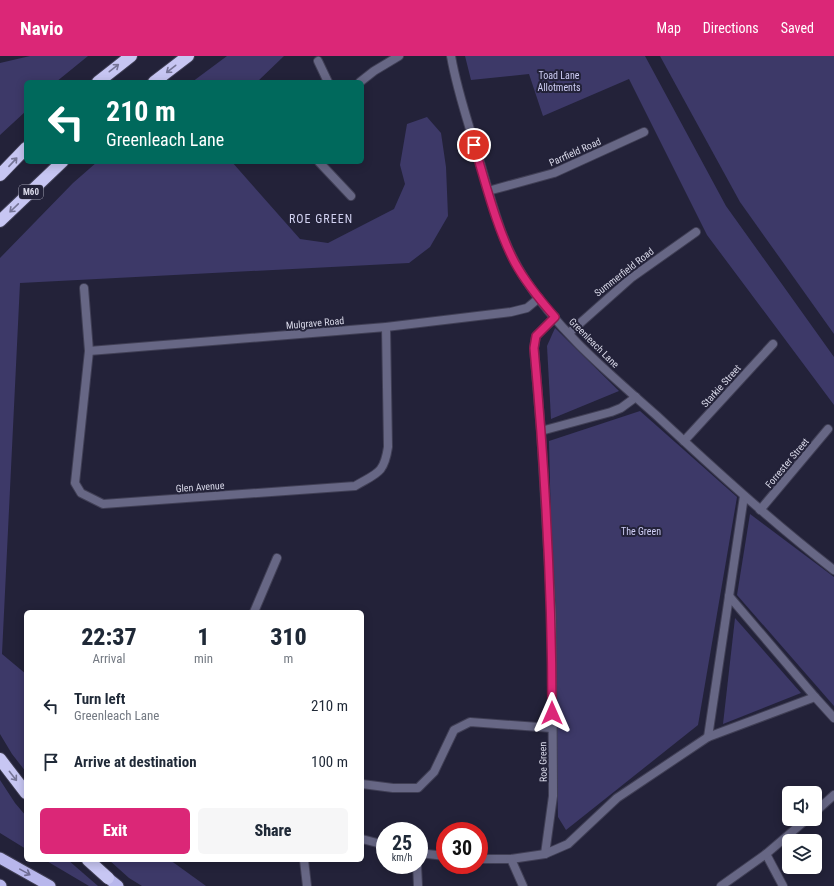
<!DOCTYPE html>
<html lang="en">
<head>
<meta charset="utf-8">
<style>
	:root { --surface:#fff; --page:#f6f6f7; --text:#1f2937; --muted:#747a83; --accent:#db2777 }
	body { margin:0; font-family:"Roboto Condensed",sans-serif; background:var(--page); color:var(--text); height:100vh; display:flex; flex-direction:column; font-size:15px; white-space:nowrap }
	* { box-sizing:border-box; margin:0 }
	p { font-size:13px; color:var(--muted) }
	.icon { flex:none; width:22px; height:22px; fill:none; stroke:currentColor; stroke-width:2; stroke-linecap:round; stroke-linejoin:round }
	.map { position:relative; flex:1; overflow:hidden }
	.sheet { position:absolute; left:24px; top:554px; width:340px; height:252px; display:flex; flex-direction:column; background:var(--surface); border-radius:6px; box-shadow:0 2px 10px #0003 }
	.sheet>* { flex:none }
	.top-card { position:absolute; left:24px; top:24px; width:340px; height:84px; border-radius:6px; box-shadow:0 2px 10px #0003; background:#00695c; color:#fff; overflow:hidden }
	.tools { position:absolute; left:782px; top:730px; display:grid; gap:8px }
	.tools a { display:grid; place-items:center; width:40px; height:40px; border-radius:6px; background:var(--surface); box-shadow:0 2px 10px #0003; font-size:20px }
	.speed { position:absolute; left:376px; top:766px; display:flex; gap:8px; font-size:20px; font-weight:700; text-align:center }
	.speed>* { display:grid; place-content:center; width:52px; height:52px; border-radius:50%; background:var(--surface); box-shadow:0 2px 10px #0003; line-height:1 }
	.speed small { font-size:10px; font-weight:400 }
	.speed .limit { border:6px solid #d22; background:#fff; color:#111 }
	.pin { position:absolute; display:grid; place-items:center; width:34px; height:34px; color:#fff; margin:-17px; border:2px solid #fff; border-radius:50%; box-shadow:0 1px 4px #0007 }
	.me { position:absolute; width:44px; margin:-22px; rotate:0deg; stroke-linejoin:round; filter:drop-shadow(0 0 3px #0008) }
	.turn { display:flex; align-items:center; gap:14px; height:84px; padding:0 16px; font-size:18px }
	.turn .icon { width:52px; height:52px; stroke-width:2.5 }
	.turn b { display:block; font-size:28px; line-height:34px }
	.eta { display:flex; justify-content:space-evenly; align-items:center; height:68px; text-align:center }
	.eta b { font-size:24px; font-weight:800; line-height:28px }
	.primary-button { display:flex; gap:8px; margin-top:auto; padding:8px 16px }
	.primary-button a { flex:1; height:46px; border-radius:6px; background:var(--accent); color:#fff; font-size:16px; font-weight:800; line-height:46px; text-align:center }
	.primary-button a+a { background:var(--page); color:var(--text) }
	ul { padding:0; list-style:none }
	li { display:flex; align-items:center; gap:12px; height:56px; padding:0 16px }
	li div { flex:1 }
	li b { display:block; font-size:15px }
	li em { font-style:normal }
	header { display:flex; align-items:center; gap:24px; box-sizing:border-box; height:56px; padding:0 20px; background:var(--accent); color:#fff }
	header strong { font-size:19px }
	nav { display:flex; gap:22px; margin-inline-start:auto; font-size:14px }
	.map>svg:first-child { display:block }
</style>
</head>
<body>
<header>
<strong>Navio</strong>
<nav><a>Map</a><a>Directions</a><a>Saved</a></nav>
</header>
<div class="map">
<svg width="834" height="830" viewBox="0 0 834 830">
	<rect width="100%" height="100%" fill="#232239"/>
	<g fill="#3d3968">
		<path d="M 30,0 L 88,0 L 56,26 L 26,26 L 26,55 L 0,79 L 0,7 Z"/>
		<path d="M 227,0 L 284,0 L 257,26 L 192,26 Z"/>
		<path d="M 465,0 L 645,0 L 726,150 L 834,301 L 834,349 L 707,179 L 629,23 L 543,60 L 529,18 L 471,24 Z"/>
		<path d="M 660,0 L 834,0 L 834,278 L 740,146 Z"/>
		<path d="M 427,61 L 441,77 L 446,111 L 448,160 L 430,191 L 409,207 L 20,227 L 2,598 L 26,618 L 26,716 L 12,698 L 0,678 L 0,202 L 73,127 L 97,106 L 232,106 L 300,183 L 328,187 L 394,153 L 405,128 L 400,109 L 407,68 Z"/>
		<path d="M 555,272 L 619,335 L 551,363 L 547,290 Z"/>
		<path d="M 640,355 L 737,441 L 698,669 L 566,774 L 558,761 L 549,385 Z"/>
		<path d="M 750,458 L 834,521 L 834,650 L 737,539 Z"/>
		<path d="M 735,562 L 801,637 L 723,668 Z"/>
		<path d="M 0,724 L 15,747 L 26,760 L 26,793 L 0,777 Z"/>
		<path d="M 45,804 L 68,804 L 98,830 L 89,830 Z"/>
		<path d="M 109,804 L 170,804 L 206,830 L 142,830 L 129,822 Z"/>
	</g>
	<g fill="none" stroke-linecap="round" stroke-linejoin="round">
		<g stroke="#403f55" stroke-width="10">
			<g id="minor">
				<path d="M 318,5 L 328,26"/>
				<path d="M 360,26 L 374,15 L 399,0"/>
				<path d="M 319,106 L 351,140"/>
				<path d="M 488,135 L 554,117 L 644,76"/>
				<path d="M 84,232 L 89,295 L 75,427 L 81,437 L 103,448 L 355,430 C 377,417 384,418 388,391 L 386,271"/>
				<path d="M 569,277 L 631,222 L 696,176"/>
				<path d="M 89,295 L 386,271 L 511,256 L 527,252 L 539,242"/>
				<path d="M 541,375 L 611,356 L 621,352 L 636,341"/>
				<path d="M 684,385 L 773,288"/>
				<path d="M 760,454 L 828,373"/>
				<path d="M 729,540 L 815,641"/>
				<path d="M 254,556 L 277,502"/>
				<path d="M 708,681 L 744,440"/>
				<path d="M 362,728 L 393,732 L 418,732 L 434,716 L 454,674 L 470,666 L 552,672"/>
				<path d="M 815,756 L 834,739"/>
				<path d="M 362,783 L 385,789"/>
				<path d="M 419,797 L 445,800"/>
				<path d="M 545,798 L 553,740 L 552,562 L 541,375 L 534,292 L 536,280 L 555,261"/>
				<path d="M 766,798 L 783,830"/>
				<path d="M 479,803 L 511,803 L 545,798 L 568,788 L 617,742 L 708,681 L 815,641 L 834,662"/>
				<path d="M 511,803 L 523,830"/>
				<path d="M 304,804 L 307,830"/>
				<path d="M 417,809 L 418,830"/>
				<path d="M 721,830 L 766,798 L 807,763"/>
			</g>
		</g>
		<g stroke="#403f55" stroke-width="10">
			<path id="tertiary" d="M 451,0 C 457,35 469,69 479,103 C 491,143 501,187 525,223 C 559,276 610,318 656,359 C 714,413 772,466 834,514"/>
		</g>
		<g stroke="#403f55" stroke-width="13">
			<g id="trunk">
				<path d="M 0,802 L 50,830"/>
				<path d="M 108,822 L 118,830"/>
				<path d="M 0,829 L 1,830"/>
			</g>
		</g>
		<g stroke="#403f55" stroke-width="14">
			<g id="motorway">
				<path d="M 98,26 L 131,0"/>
				<path d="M 154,26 L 188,0"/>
				<path d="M 0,119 L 26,92"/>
				<path d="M 0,165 L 62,106"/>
				<path d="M 0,703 L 26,737"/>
				<path d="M 88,804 L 108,822"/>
			</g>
		</g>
		<use href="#minor" stroke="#676785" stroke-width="8"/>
		<use href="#tertiary" stroke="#676785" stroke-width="8"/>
		<use href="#trunk" stroke="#b8b7ec" stroke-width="11"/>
		<use href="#motorway" stroke="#c7c6f3" stroke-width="12"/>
	</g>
	<defs><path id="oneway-shaft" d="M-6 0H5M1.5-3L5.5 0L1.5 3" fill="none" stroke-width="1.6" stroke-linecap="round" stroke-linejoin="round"/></defs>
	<g stroke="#757496">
		<use href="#oneway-shaft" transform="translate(114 12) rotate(-38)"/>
		<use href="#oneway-shaft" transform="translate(171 13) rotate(142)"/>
		<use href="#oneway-shaft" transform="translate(13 106) rotate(-47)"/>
		<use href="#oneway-shaft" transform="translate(14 152) rotate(136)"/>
		<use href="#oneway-shaft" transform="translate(13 720) rotate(52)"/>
	</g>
	<use stroke="#6e6c92" href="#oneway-shaft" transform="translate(25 816) rotate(29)"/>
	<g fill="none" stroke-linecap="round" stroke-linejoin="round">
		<g stroke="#8e194d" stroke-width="10">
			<path id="route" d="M 474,89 C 486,128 496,171 515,207 C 526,227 540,244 555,261 L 536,280 L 534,292 C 545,413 552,535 552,657"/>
		</g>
		<use href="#route" stroke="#db2777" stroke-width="7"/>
	</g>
	<g text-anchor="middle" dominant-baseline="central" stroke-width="4" stroke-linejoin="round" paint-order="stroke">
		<rect fill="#232239" stroke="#a2a1b4" stroke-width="1" x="19" y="129" width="24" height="14" rx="3"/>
		<g font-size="9" font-weight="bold" fill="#d8d8e8">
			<text x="31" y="136">M60</text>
		</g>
		<g font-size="10" fill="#cecdf4" stroke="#232239">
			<text x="559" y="19">Toad Lane<tspan x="559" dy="12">Allotments</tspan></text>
			<text x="641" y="475">The Green</text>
		</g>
		<g font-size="10" fill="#d8d8e8" stroke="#232239">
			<text transform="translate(575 96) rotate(-24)">Parrfield Road</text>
			<text transform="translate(624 216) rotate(-38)">Summerfield Road</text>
			<text transform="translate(315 267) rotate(-5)">Mulgrave Road</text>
			<text transform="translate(594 287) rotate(45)">Greenleach Lane</text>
			<text transform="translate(721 330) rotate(-48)">Starkie Street</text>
			<text transform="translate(787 407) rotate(-50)">Forrester Street</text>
			<text transform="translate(200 431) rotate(-4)">Glen Avenue</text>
			<text transform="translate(543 706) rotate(-91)">Roe Green</text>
		</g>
		<g font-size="12" letter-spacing="1" fill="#d1d1f0" stroke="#232239">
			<text x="321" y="163">ROE GREEN</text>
		</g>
	</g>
</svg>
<div class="tools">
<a><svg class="icon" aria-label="sound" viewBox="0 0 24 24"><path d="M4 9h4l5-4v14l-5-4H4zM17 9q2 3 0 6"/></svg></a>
<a><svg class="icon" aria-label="layers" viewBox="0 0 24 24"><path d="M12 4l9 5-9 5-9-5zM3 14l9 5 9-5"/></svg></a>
</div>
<div class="speed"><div>25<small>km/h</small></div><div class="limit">30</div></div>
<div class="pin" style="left:474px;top:89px;background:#d93025"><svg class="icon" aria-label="arrive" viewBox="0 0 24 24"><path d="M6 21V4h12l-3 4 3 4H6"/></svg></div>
<svg class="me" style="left:552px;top:657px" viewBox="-20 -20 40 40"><path d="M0-17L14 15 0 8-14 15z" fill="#db2777" stroke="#fff" stroke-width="4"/></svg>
<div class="top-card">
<div class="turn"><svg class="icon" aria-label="left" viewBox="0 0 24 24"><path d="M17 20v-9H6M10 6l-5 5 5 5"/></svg><div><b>210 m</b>Greenleach Lane</div></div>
</div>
<section class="sheet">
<div class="eta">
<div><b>22:37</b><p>Arrival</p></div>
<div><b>1</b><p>min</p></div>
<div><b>310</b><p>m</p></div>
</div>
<ul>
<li><svg class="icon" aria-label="left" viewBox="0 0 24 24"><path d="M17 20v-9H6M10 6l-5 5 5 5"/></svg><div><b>Turn left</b><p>Greenleach Lane</p></div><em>210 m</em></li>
<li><svg class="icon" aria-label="arrive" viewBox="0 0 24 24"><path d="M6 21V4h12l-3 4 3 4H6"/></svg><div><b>Arrive at destination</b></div><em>100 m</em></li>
</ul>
<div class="primary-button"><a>Exit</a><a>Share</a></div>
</section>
</div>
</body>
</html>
